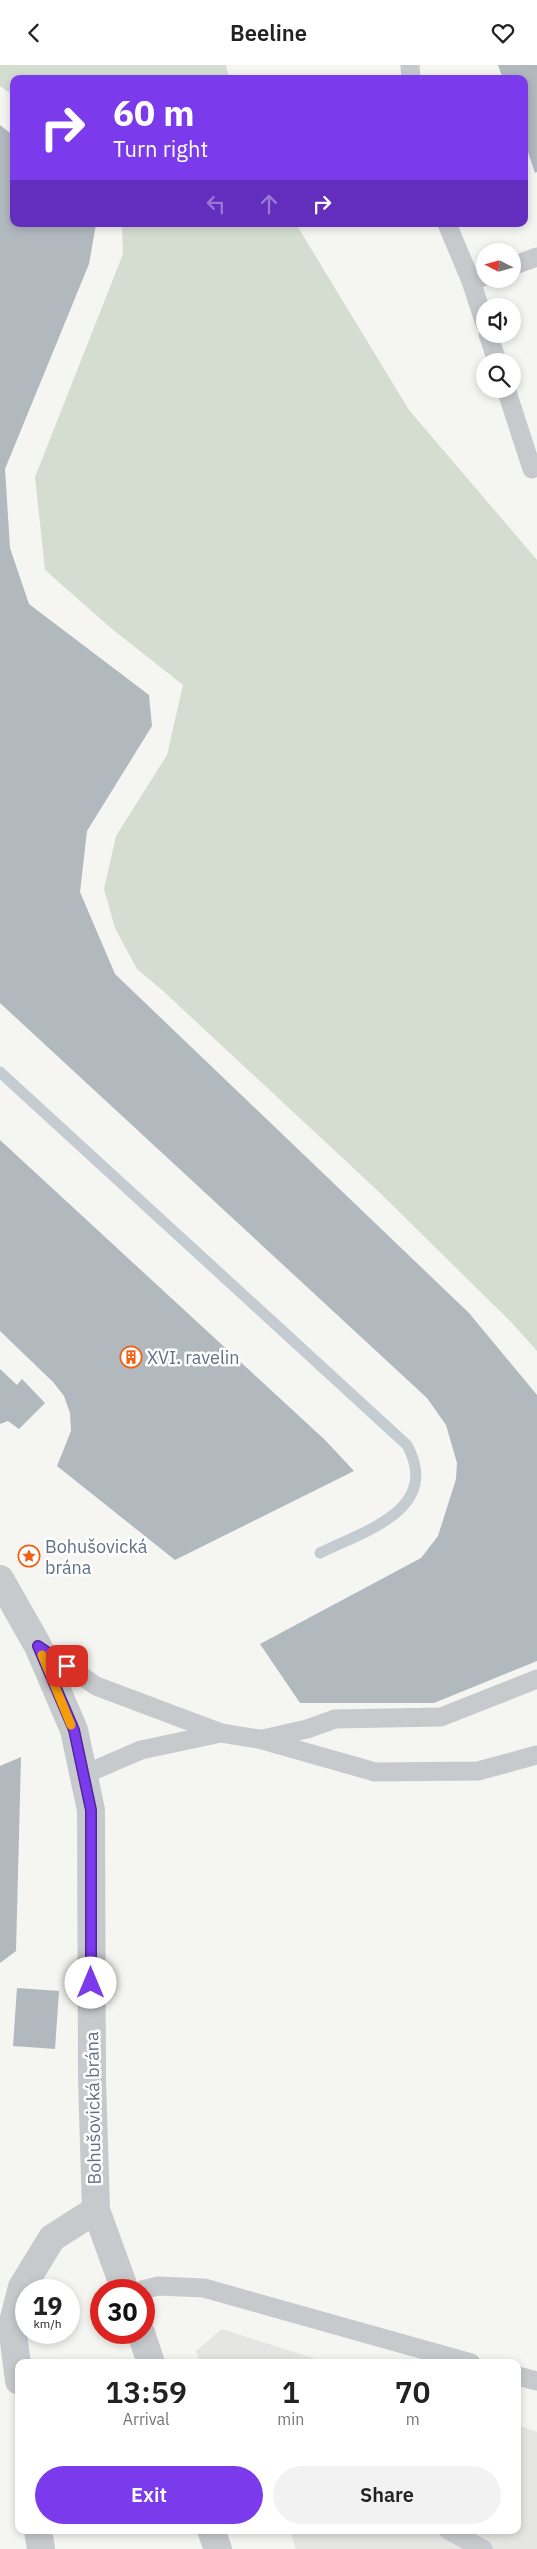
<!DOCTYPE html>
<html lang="en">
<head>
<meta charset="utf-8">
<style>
	:root { --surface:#fff; --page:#f2f2f2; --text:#222; --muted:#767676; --accent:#7c3aed }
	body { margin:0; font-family:"IBM Plex Sans",sans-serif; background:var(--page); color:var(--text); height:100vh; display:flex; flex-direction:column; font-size:19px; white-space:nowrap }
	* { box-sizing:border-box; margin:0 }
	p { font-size:16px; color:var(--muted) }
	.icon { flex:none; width:28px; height:28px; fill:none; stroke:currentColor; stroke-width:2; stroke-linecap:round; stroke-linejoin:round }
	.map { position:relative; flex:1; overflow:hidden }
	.panel { position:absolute; left:15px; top:2294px; width:506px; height:175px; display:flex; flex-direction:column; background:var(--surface); border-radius:10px; box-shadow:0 2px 8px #0003 }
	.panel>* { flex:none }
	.hud { position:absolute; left:10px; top:10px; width:518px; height:152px; border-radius:10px; box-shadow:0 2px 8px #0003; background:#7c3aed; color:#fff; overflow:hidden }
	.needle { width:32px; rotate:276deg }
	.controls { position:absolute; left:476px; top:178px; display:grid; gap:10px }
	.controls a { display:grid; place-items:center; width:45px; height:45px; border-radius:50%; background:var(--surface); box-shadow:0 2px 8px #0003; font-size:25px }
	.speed { position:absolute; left:15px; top:2214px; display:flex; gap:10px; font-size:25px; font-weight:700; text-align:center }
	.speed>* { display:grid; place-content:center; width:65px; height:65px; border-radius:50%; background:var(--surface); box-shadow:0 2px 8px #0003; line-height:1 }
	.speed small { font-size:12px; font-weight:400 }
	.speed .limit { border:8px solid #d22; background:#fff; color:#111 }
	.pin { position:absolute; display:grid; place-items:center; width:42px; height:42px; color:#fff; margin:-21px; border-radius:10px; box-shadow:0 2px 8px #0006 }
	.me { position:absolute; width:55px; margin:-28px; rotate:0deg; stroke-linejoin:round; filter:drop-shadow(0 0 4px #0008) }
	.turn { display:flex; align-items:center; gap:18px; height:105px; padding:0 20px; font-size:22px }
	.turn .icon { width:65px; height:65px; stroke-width:2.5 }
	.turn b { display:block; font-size:35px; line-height:42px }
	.lanes { display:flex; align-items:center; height:48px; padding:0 20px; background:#0003; justify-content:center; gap:25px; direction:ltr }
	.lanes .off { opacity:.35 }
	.eta { display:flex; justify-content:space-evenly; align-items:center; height:85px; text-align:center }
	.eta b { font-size:30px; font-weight:600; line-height:35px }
	.button { display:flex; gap:10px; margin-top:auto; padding:10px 20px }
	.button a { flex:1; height:58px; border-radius:30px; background:var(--accent); color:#fff; font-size:20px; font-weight:600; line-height:58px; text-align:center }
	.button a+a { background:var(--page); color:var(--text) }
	header { display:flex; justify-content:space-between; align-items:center; height:65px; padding:0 20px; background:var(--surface); font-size:22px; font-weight:600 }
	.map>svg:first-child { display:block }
</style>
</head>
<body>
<header><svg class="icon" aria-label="back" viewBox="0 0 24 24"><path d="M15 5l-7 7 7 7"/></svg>Beeline<svg class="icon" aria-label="heart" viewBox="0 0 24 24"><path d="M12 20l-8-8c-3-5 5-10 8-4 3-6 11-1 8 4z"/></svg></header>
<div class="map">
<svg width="537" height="2484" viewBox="0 0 537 2484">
	<rect width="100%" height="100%" fill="#f5f5f1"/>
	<g fill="#e5e6e4">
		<path d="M 222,2264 L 325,2297 L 200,2297 L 196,2286 Z"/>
		<path d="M 518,2360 L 537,2367 L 537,2484 L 296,2484 L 290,2465 L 518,2465 Z"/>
	</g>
	<g fill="#d5ddd1">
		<path d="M 0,0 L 226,0 L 229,14 L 14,14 L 14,31 L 0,21 Z"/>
		<path d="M 122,159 L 296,159 L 409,345 L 537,495 L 537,1286 L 512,1258 L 378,1126 L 162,925 L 137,904 L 115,863 L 104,824 L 116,771 L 167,690 L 183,620 L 112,564 L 45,505 L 35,412 L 123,189 Z"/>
	</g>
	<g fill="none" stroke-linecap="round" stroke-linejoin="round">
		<path stroke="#c4ccd2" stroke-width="11" d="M 0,1007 L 407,1380 C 442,1445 364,1466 320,1488"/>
	</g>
	<g fill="#b1b8be">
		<path d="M 498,0 L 537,0 L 537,107 L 535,108 L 524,75 L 524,14 L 503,14 Z"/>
		<path d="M 0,60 L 14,71 L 14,159 L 96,159 L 89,199 L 5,404 L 10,483 L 29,539 L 149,630 L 152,661 L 87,766 L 80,827 L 115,909 L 469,1248 L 537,1330 L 537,1596 L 434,1638 L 300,1638 L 260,1579 L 421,1493 L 438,1471 L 456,1414 L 457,1398 L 446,1360 L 427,1333 L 0,938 Z"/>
		<path d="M 0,1075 L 325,1375 L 354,1406 L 175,1495 L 57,1401 L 71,1366 L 70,1348 L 64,1331 L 53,1317 L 0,1266 Z"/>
		<path d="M 0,1304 L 17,1320 L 22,1314 L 45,1338 L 19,1364 L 8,1356 L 0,1359 Z"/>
		<path d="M 21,1692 L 16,1886 L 0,1898 L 0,1701 Z"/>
		<path d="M 17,1923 L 59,1926 L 55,1984 L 13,1981 Z"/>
	</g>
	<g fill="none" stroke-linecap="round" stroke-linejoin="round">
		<g stroke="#c7cacd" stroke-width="19">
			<path d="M 410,0 L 411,14"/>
			<path d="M 447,159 L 471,216"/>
			<path d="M 512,201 L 537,192"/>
			<path d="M 485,211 L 471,216 L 485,259"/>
			<path d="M 488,269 L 497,296"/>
			<path d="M 506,324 L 532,404"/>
			<path d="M 40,1582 L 96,1621 L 221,1668"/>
			<path d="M 263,1674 L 307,1664 L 335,1654 L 441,1652 L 537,1614"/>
			<path d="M 83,1710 L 141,1685 L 221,1668 L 259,1674 L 375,1707 L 478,1706 L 537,1690"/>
			<path d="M 142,2225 L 158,2221 L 204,2223 L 471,2298"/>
			<path d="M 518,2311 L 537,2316"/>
			<path d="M 448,2465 L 483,2484"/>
		</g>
		<g stroke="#c7cacd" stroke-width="28">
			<path d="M 0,1514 L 38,1581 L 74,1665 L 91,1745 L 92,2014 L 96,2145 L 125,2225"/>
			<path d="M 141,2268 L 151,2298"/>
			<path d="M 19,2316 L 12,2261 L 22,2222 L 52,2173 L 96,2145"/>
			<path d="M 38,2465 L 41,2484"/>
			<path d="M 211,2465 L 218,2484"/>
		</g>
	</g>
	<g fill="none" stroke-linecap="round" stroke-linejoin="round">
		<g stroke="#51269a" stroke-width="12">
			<path id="route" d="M 67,1601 L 38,1581 L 74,1665 L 91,1745 L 91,1918"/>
		</g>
		<use href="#route" stroke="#7c3aed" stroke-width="9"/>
		<path stroke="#f59e0b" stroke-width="9" d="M 42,1590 L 71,1660"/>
	</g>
	<defs>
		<g id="building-ring" transform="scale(1.125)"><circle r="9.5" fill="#fff" stroke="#f26014" stroke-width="1.5"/><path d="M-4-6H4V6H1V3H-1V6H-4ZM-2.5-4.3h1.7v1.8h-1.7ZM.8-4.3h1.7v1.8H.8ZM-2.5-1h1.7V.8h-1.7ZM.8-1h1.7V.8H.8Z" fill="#f26014"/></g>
		<g id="sight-ring" transform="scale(1.125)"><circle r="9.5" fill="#fff" stroke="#f26014" stroke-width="1.5"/><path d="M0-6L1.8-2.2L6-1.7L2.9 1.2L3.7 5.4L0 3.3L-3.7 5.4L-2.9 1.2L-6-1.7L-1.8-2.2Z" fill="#f26014"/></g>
	</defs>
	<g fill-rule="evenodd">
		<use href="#building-ring" x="131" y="1292"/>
		<use href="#sight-ring" x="29" y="1491"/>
	</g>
	<g text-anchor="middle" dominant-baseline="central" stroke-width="5" stroke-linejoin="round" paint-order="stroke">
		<g font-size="18" fill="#617185" stroke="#fff" text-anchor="start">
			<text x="147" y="1292">XVI. ravelin</text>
			<text x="45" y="1481">Bohušovická<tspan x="45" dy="21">brána</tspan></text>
		</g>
		<g font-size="18" fill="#617185" stroke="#fff">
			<text transform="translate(93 2043) rotate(-91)">Bohušovická brána</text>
		</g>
	</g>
</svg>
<div class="controls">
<a><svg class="needle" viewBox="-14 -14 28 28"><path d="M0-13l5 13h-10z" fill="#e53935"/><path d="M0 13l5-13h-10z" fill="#767676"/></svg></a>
<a><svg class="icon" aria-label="sound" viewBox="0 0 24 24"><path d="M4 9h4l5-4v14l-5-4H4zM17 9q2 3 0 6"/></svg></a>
<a><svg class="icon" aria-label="search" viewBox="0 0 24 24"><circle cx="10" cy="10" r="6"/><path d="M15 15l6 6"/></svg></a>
</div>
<div class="speed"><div>19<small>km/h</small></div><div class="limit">30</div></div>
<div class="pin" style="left:67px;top:1601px;background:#d93025"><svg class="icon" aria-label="arrive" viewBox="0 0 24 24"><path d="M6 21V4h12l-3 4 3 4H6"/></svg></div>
<svg class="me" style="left:91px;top:1918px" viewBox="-20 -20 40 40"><circle r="19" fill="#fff"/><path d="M0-13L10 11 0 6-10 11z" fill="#7c3aed"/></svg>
<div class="hud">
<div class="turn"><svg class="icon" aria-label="right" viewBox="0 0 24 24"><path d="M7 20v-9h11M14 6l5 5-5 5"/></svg><div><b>60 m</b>Turn right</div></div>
<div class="lanes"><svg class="icon off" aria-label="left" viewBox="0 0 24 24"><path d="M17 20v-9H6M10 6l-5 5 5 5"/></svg><svg class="icon off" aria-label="ahead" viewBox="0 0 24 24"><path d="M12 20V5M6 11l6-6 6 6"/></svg><svg class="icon" aria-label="right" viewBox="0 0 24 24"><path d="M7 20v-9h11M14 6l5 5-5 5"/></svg></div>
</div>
<section class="panel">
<div class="eta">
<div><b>13:59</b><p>Arrival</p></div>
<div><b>1</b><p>min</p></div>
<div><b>70</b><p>m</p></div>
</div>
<div class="button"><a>Exit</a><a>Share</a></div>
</section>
</div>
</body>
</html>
